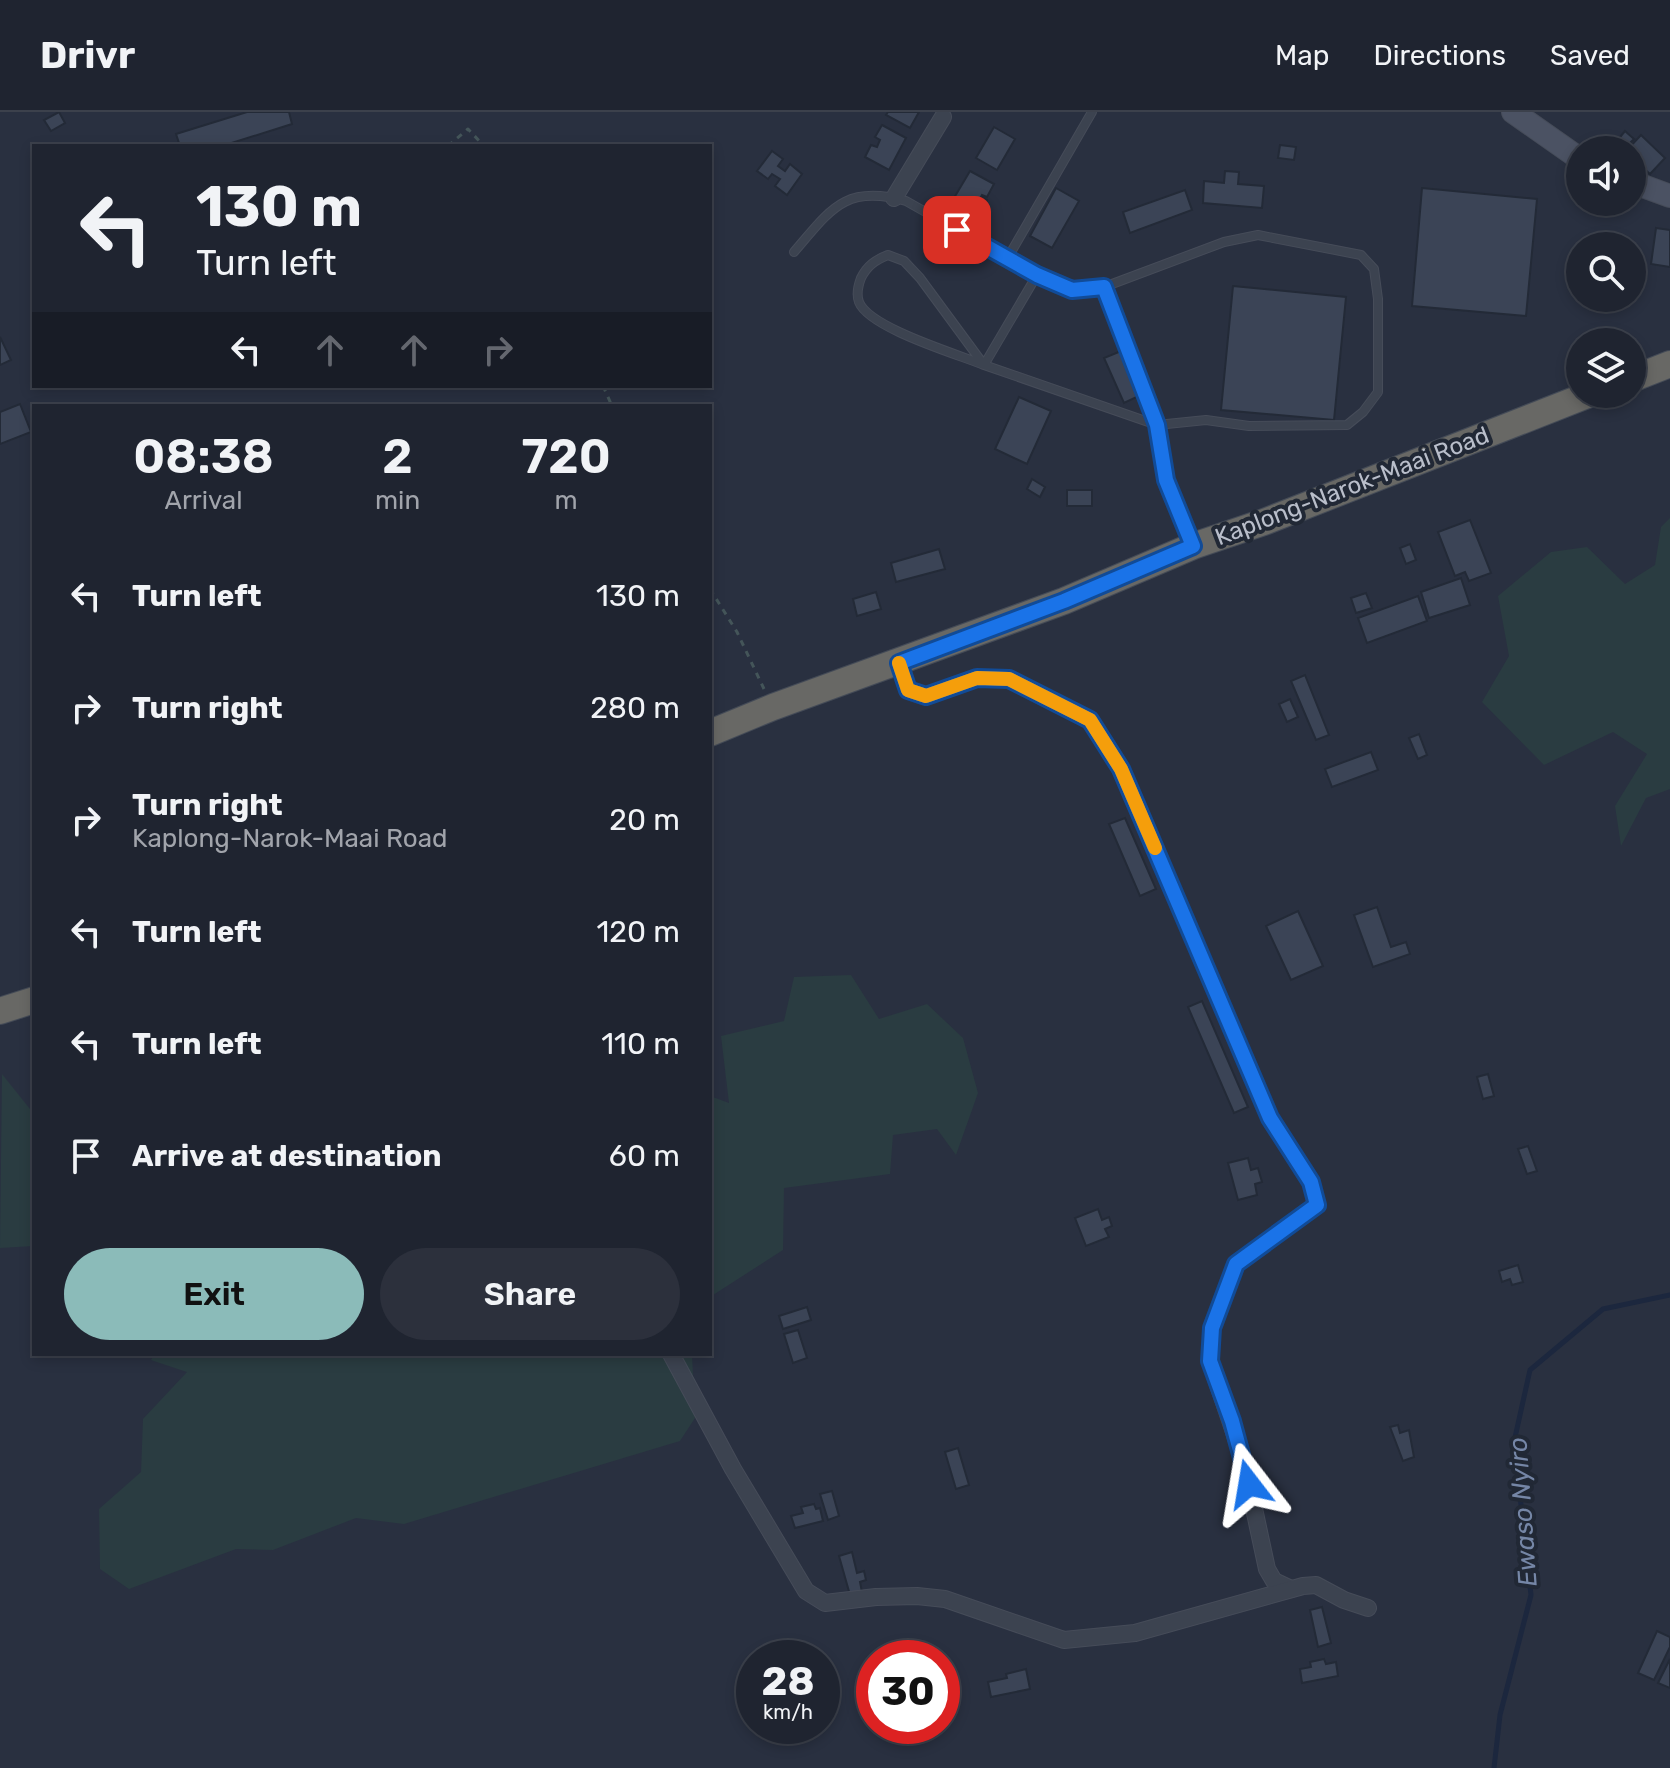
<!DOCTYPE html>
<html lang="en">
<head>
<meta charset="utf-8">
<style>
	:root { --surface:#1f2430; --page:#2c303c; --text:#f1f3f6; --muted:#a1a4ab; --line:#3c414c; --accent:#8bbbb9 }
	body { margin:0; font-family:Rubik,sans-serif; background:var(--page); color:var(--text); height:100vh; display:flex; flex-direction:column; font-size:30px; white-space:nowrap }
	* { box-sizing:border-box; margin:0 }
	p { font-size:26px; color:var(--muted) }
	.icon { flex:none; width:44px; height:44px; fill:none; stroke:currentColor; stroke-width:2; stroke-linecap:round; stroke-linejoin:round }
	.map { position:relative; flex:1; overflow:hidden }
	.details { position:absolute; left:32px; top:292px; width:680px; height:952px; display:flex; flex-direction:column; background:var(--surface); border-radius:0px; box-shadow:0 4px 12px #0003,0 0 0 2px var(--line) }
	.details>* { flex:none }
	.hud { position:absolute; left:32px; top:32px; width:680px; height:244px; border-radius:0px; box-shadow:0 4px 12px #0003,0 0 0 2px var(--line); background:#1f2430; color:var(--text); overflow:hidden }
	.tools { position:absolute; left:1566px; top:24px; display:grid; gap:16px }
	.tools a { display:grid; place-items:center; width:80px; height:80px; border-radius:50%; background:var(--surface); box-shadow:0 4px 12px #0003,0 0 0 2px var(--line); font-size:40px }
	.speed { position:absolute; left:736px; top:1528px; display:flex; gap:16px; font-size:40px; font-weight:700; text-align:center }
	.speed>* { display:grid; place-content:center; width:104px; height:104px; border-radius:50%; background:var(--surface); box-shadow:0 4px 12px #0003,0 0 0 2px var(--line); line-height:1 }
	.speed small { font-size:20px; font-weight:400 }
	.speed .limit { border:12px solid #d22; background:#fff; color:#111 }
	.pin { position:absolute; display:grid; place-items:center; width:68px; height:68px; color:#fff; margin:-34px; border-radius:16px; box-shadow:0 4px 12px #0006 }
	.me { position:absolute; width:88px; margin:-44px; rotate:346deg; stroke-linejoin:round; filter:drop-shadow(0 0 6px #0008) }
	.turn { display:flex; align-items:center; gap:28px; height:168px; padding:0 32px; font-size:36px }
	.turn .icon { width:104px; height:104px; stroke-width:2.5 }
	.turn b { display:block; font-size:56px; line-height:68px }
	.lanes { display:flex; align-items:center; height:76px; padding:0 32px; background:#0003; justify-content:center; gap:40px; direction:ltr }
	.lanes .off { opacity:.35 }
	.eta { display:flex; justify-content:space-evenly; align-items:center; height:136px; text-align:center }
	.eta b { font-size:48px; font-weight:600; line-height:56px }
	.button { display:flex; gap:16px; margin-top:auto; padding:16px 32px }
	.button a { flex:1; height:92px; border-radius:48px; background:var(--accent); color:#111; font-size:32px; font-weight:600; line-height:92px; text-align:center }
	.button a+a { background:var(--page); color:var(--text) }
	ul { padding:0; list-style:none }
	li { display:flex; align-items:center; gap:24px; height:112px; padding:0 32px }
	li div { flex:1 }
	li b { display:block; font-size:30px }
	li em { font-style:normal }
	header { display:flex; align-items:center; gap:48px; box-sizing:border-box; height:112px; padding:0 40px; background:var(--surface); border-bottom:2px solid var(--line) }
	header strong { font-size:38px }
	nav { display:flex; gap:44px; margin-inline-start:auto; font-size:28px }
	.map>svg:first-child { display:block }
</style>
</head>
<body>
<header>
<strong>Drivr</strong>
<nav><a>Map</a><a>Directions</a><a>Saved</a></nav>
</header>
<div class="map">
<svg width="1670" height="1656" viewBox="0 0 1670 1656">
	<rect width="100%" height="100%" fill="#293040"/>
	<g fill="#2a3c41">
		<path d="M 1670,406 L 1670,677 L 1646,686 L 1621,734 L 1615,694 L 1647,642 L 1613,620 L 1544,653 L 1482,590 L 1509,544 L 1498,484 L 1551,440 L 1587,435 L 1625,472 L 1655,453 L 1661,415 Z"/>
		<path d="M 851,863 L 879,907 L 927,892 L 963,926 L 978,981 L 956,1043 L 937,1017 L 893,1023 L 890,1062 L 784,1076 L 783,1138 L 710,1185 L 710,984 L 729,991 L 721,924 L 784,909 L 794,865 Z"/>
		<path d="M 2,962 L 34,1002 L 34,1134 L 0,1136 Z"/>
		<path d="M 155,1242 L 692,1242 L 695,1306 L 680,1329 L 404,1412 L 356,1406 L 273,1438 L 236,1437 L 129,1477 L 100,1457 L 99,1397 L 141,1360 L 143,1307 L 187,1260 L 151,1248 Z"/>
	</g>
	<g fill="none" stroke-linecap="round" stroke-linejoin="round">
		<path stroke="#1c273e" stroke-width="5" d="M 1494,1656 L 1500,1603 L 1531,1483 L 1514,1330 L 1530,1258 L 1603,1197 L 1670,1183"/>
	</g>
	<g fill="#3b4456" stroke="#232a37" stroke-width="2">
		<path d="M 59,0 L 65,11 L 51,19 L 44,8 Z"/>
		<path d="M 247,0 L 289,0 L 292,12 L 222,34 L 180,34 L 176,22 Z"/>
		<path d="M 888,0 L 919,0 L 910,16 L 886,3 Z"/>
		<path d="M 882,13 L 906,26 L 889,58 L 865,45 L 871,33 L 877,35 L 880,28 L 875,25 Z"/>
		<path d="M 994,15 L 1015,27 L 997,58 L 976,46 Z"/>
		<path d="M 1625,19 L 1634,27 L 1624,37 L 1616,30 Z"/>
		<path d="M 1641,23 L 1665,46 L 1650,62 L 1632,46 L 1632,38 L 1627,38 Z"/>
		<path d="M 1280,33 L 1296,35 L 1294,48 L 1278,46 Z"/>
		<path d="M 772,39 L 783,47 L 778,54 L 785,59 L 790,52 L 802,62 L 787,83 L 775,74 L 780,67 L 772,62 L 768,67 L 757,59 Z"/>
		<path d="M 970,59 L 994,72 L 987,85 L 982,83 L 981,85 L 987,88 L 981,99 L 977,97 L 974,104 L 951,91 Z"/>
		<path d="M 1225,59 L 1239,60 L 1238,72 L 1264,74 L 1262,96 L 1203,91 L 1204,69 L 1224,71 Z"/>
		<path d="M 1056,76 L 1079,89 L 1052,136 L 1030,124 Z"/>
		<path d="M 1422,76 L 1537,87 L 1526,204 L 1412,194 Z"/>
		<path d="M 1185,78 L 1192,98 L 1130,121 L 1123,100 Z"/>
		<path d="M 1656,116 L 1670,118 L 1670,155 L 1651,152 Z"/>
		<path d="M 1609,121 L 1610,134 L 1596,134 L 1596,122 Z"/>
		<path d="M 1233,174 L 1346,185 L 1334,308 L 1221,298 Z"/>
		<path d="M 0,225 L 11,248 L 0,253 Z"/>
		<path d="M 1121,239 L 1141,283 L 1124,291 L 1104,246 Z"/>
		<path d="M 1019,285 L 1051,299 L 1027,352 L 995,337 Z"/>
		<path d="M 20,292 L 31,320 L 0,332 L 0,300 Z"/>
		<path d="M 1032,367 L 1045,375 L 1040,385 L 1027,377 Z"/>
		<rect x="1067" y="378" width="25" height="16"/>
		<path d="M 1470,408 L 1491,461 L 1469,469 L 1465,460 L 1455,464 L 1438,420 Z"/>
		<path d="M 1410,432 L 1416,448 L 1406,452 L 1400,436 Z"/>
		<path d="M 939,437 L 945,457 L 896,470 L 891,451 Z"/>
		<path d="M 1461,466 L 1470,493 L 1429,506 L 1421,480 Z"/>
		<path d="M 876,480 L 881,497 L 857,504 L 853,487 Z"/>
		<path d="M 1366,481 L 1372,496 L 1356,501 L 1351,486 Z"/>
		<path d="M 1418,484 L 1427,509 L 1367,531 L 1358,506 Z"/>
		<path d="M 1305,563 L 1329,623 L 1316,628 L 1291,569 Z"/>
		<path d="M 1290,587 L 1298,605 L 1287,610 L 1279,592 Z"/>
		<path d="M 1419,622 L 1427,643 L 1418,647 L 1409,626 Z"/>
		<path d="M 1371,640 L 1378,658 L 1332,675 L 1325,657 Z"/>
		<path d="M 1125,706 L 1156,777 L 1140,784 L 1109,712 Z"/>
		<path d="M 1377,795 L 1391,835 L 1406,830 L 1410,842 L 1373,855 L 1354,803 Z"/>
		<path d="M 1298,799 L 1323,854 L 1291,868 L 1266,814 Z"/>
		<path d="M 1202,889 L 1248,995 L 1234,1001 L 1188,895 Z"/>
		<path d="M 1488,962 L 1494,984 L 1483,987 L 1477,965 Z"/>
		<path d="M 1528,1034 L 1537,1059 L 1527,1062 L 1518,1037 Z"/>
		<path d="M 1248,1046 L 1251,1058 L 1258,1056 L 1262,1070 L 1255,1072 L 1257,1083 L 1238,1088 L 1228,1051 Z"/>
		<path d="M 1098,1097 L 1102,1108 L 1109,1105 L 1112,1114 L 1105,1117 L 1109,1125 L 1086,1134 L 1075,1106 Z"/>
		<path d="M 1518,1153 L 1523,1170 L 1512,1173 L 1510,1167 L 1502,1170 L 1499,1159 Z"/>
		<path d="M 807,1195 L 811,1208 L 783,1217 L 779,1204 Z"/>
		<path d="M 798,1218 L 807,1246 L 793,1251 L 784,1222 Z"/>
		<path d="M 1398,1313 L 1400,1321 L 1409,1318 L 1414,1345 L 1403,1349 L 1390,1315 Z"/>
		<path d="M 958,1336 L 969,1373 L 956,1377 L 945,1340 Z"/>
		<path d="M 832,1379 L 839,1404 L 828,1408 L 820,1382 Z"/>
		<path d="M 814,1392 L 816,1397 L 820,1396 L 823,1409 L 795,1416 L 791,1404 L 803,1401 L 801,1395 Z"/>
		<path d="M 852,1440 L 857,1461 L 864,1459 L 866,1468 L 860,1470 L 862,1480 L 850,1483 L 839,1444 Z"/>
		<path d="M 1322,1495 L 1331,1531 L 1318,1535 L 1310,1498 Z"/>
		<path d="M 1657,1519 L 1670,1525 L 1670,1535 L 1654,1568 L 1638,1561 Z"/>
		<path d="M 1324,1547 L 1326,1552 L 1336,1550 L 1338,1564 L 1302,1571 L 1300,1557 L 1311,1555 L 1310,1550 Z"/>
		<path d="M 1670,1547 L 1670,1576 L 1658,1571 Z"/>
		<path d="M 1026,1557 L 1030,1577 L 991,1585 L 988,1570 L 1007,1566 L 1006,1562 Z"/>
	</g>
	<g fill="none" stroke-linecap="round" stroke-linejoin="round">
		<g stroke="#464c59" stroke-width="10">
			<g id="service">
				<path d="M 794,140 C 831,97 845,72 906,89 L 1037,163 L 1072,178 L 1104,175 L 1157,313 L 1166,368 L 1191,430"/>
				<path d="M 1007,147 L 1092,0"/>
				<path d="M 1037,163 L 984,253 C 957,242 869,216 859,190 C 856,182 858,174 861,166 C 867,154 875,148 888,143 L 904,149 L 920,166 L 984,253 L 1157,313 L 1206,308 L 1249,314 L 1347,313 L 1363,300 L 1378,280 L 1378,187 L 1374,157 L 1361,143 L 1258,123 L 1224,130 L 1104,175"/>
			</g>
		</g>
		<g stroke="#464c59" stroke-width="18">
			<g id="minor">
				<path d="M 894,86 L 943,5"/>
				<path d="M 899,551 L 908,578 L 926,584 L 977,566 L 1009,567 L 1090,608 L 1121,657 L 1270,1006 L 1311,1070 L 1317,1093 L 1236,1152 L 1212,1216 L 1210,1249 L 1244,1350 L 1267,1457 L 1274,1469 L 1291,1477"/>
				<path d="M 671,1242 L 733,1357 L 806,1479 L 825,1491 L 876,1485 L 917,1484 L 945,1487 L 1064,1528 L 1135,1521 L 1303,1474 L 1316,1473 L 1344,1488 L 1368,1496"/>
			</g>
		</g>
		<g stroke="#464c59" stroke-width="24">
			<g id="secondary">
				<path d="M 1513,0 L 1580,47"/>
				<path d="M 1632,70 L 1670,84"/>
			</g>
		</g>
		<g stroke="#444b57" stroke-width="28">
			<g id="trunk">
				<path d="M 1632,267 L 1670,252"/>
				<path d="M 710,621 L 773,595 L 1064,489 L 1193,434 L 1264,410 L 1590,282"/>
				<path d="M 0,899 L 34,888"/>
			</g>
		</g>
		<g stroke="#445559" stroke-width="3" stroke-dasharray="6 6" stroke-linecap="butt">
			<path d="M 448,34 L 468,17 L 484,34"/>
			<path d="M 603,274 L 612,294"/>
			<path d="M 710,477 L 737,520 L 764,577"/>
		</g>
		<use href="#service" stroke="#3c4350" stroke-width="8"/>
		<use href="#minor" stroke="#3c4350" stroke-width="16"/>
		<use href="#secondary" stroke="#4b5263" stroke-width="22"/>
		<use href="#trunk" stroke="#686865" stroke-width="26"/>
	</g>
	<g fill="none" stroke-linecap="round" stroke-linejoin="round">
		<g stroke="#114b97" stroke-width="20">
			<path id="route" d="M 957,118 L 1037,163 L 1072,178 L 1104,175 L 1157,313 L 1166,368 L 1193,434 L 1064,489 L 899,551 L 908,578 L 926,584 L 977,566 L 1009,567 L 1090,608 L 1121,657 L 1270,1006 L 1311,1070 L 1317,1093 L 1236,1152 L 1212,1216 L 1210,1249 L 1232,1309 L 1249,1372"/>
		</g>
		<use href="#route" stroke="#1a73e8" stroke-width="14"/>
		<path stroke="#f59e0b" stroke-width="14" d="M 899,551 L 908,578 L 926,584 L 977,566 L 1009,567 L 1090,608 L 1121,657 L 1155,736"/>
	</g>
	<g text-anchor="middle" dominant-baseline="central" stroke-width="8" stroke-linejoin="round" paint-order="stroke">
		<g font-size="24" fill="#b9beca" stroke="#212835">
			<text transform="translate(1352 374) rotate(-21)">Kaplong-Narok-Maai Road</text>
		</g>
		<g font-size="26" font-style="italic" fill="#7586a6" stroke="#212835">
			<text transform="translate(1523 1400) rotate(-94)">Ewaso Nyiro</text>
		</g>
	</g>
</svg>
<div class="tools">
<a><svg class="icon" aria-label="sound" viewBox="0 0 24 24"><path d="M4 9h4l5-4v14l-5-4H4zM17 9q2 3 0 6"/></svg></a>
<a><svg class="icon" aria-label="search" viewBox="0 0 24 24"><circle cx="10" cy="10" r="6"/><path d="M15 15l6 6"/></svg></a>
<a><svg class="icon" aria-label="layers" viewBox="0 0 24 24"><path d="M12 4l9 5-9 5-9-5zM3 14l9 5 9-5"/></svg></a>
</div>
<div class="speed"><div>28<small>km/h</small></div><div class="limit">30</div></div>
<div class="pin" style="left:957px;top:118px;background:#d93025"><svg class="icon" aria-label="arrive" viewBox="0 0 24 24"><path d="M6 21V4h12l-3 4 3 4H6"/></svg></div>
<svg class="me" style="left:1249px;top:1372px" viewBox="-20 -20 40 40"><path d="M0-17L14 15 0 8-14 15z" fill="#1a73e8" stroke="#fff" stroke-width="4"/></svg>
<div class="hud">
<div class="turn"><svg class="icon" aria-label="left" viewBox="0 0 24 24"><path d="M17 20v-9H6M10 6l-5 5 5 5"/></svg><div><b>130 m</b>Turn left</div></div>
<div class="lanes"><svg class="icon" aria-label="left" viewBox="0 0 24 24"><path d="M17 20v-9H6M10 6l-5 5 5 5"/></svg><svg class="icon off" aria-label="ahead" viewBox="0 0 24 24"><path d="M12 20V5M6 11l6-6 6 6"/></svg><svg class="icon off" aria-label="ahead" viewBox="0 0 24 24"><path d="M12 20V5M6 11l6-6 6 6"/></svg><svg class="icon off" aria-label="right" viewBox="0 0 24 24"><path d="M7 20v-9h11M14 6l5 5-5 5"/></svg></div>
</div>
<section class="details">
<div class="eta">
<div><b>08:38</b><p>Arrival</p></div>
<div><b>2</b><p>min</p></div>
<div><b>720</b><p>m</p></div>
</div>
<ul>
<li><svg class="icon" aria-label="left" viewBox="0 0 24 24"><path d="M17 20v-9H6M10 6l-5 5 5 5"/></svg><div><b>Turn left</b></div><em>130 m</em></li>
<li><svg class="icon" aria-label="right" viewBox="0 0 24 24"><path d="M7 20v-9h11M14 6l5 5-5 5"/></svg><div><b>Turn right</b></div><em>280 m</em></li>
<li><svg class="icon" aria-label="right" viewBox="0 0 24 24"><path d="M7 20v-9h11M14 6l5 5-5 5"/></svg><div><b>Turn right</b><p>Kaplong-Narok-Maai Road</p></div><em>20 m</em></li>
<li><svg class="icon" aria-label="left" viewBox="0 0 24 24"><path d="M17 20v-9H6M10 6l-5 5 5 5"/></svg><div><b>Turn left</b></div><em>120 m</em></li>
<li><svg class="icon" aria-label="left" viewBox="0 0 24 24"><path d="M17 20v-9H6M10 6l-5 5 5 5"/></svg><div><b>Turn left</b></div><em>110 m</em></li>
<li><svg class="icon" aria-label="arrive" viewBox="0 0 24 24"><path d="M6 21V4h12l-3 4 3 4H6"/></svg><div><b>Arrive at destination</b></div><em>60 m</em></li>
</ul>
<div class="button"><a>Exit</a><a>Share</a></div>
</section>
</div>
</body>
</html>
